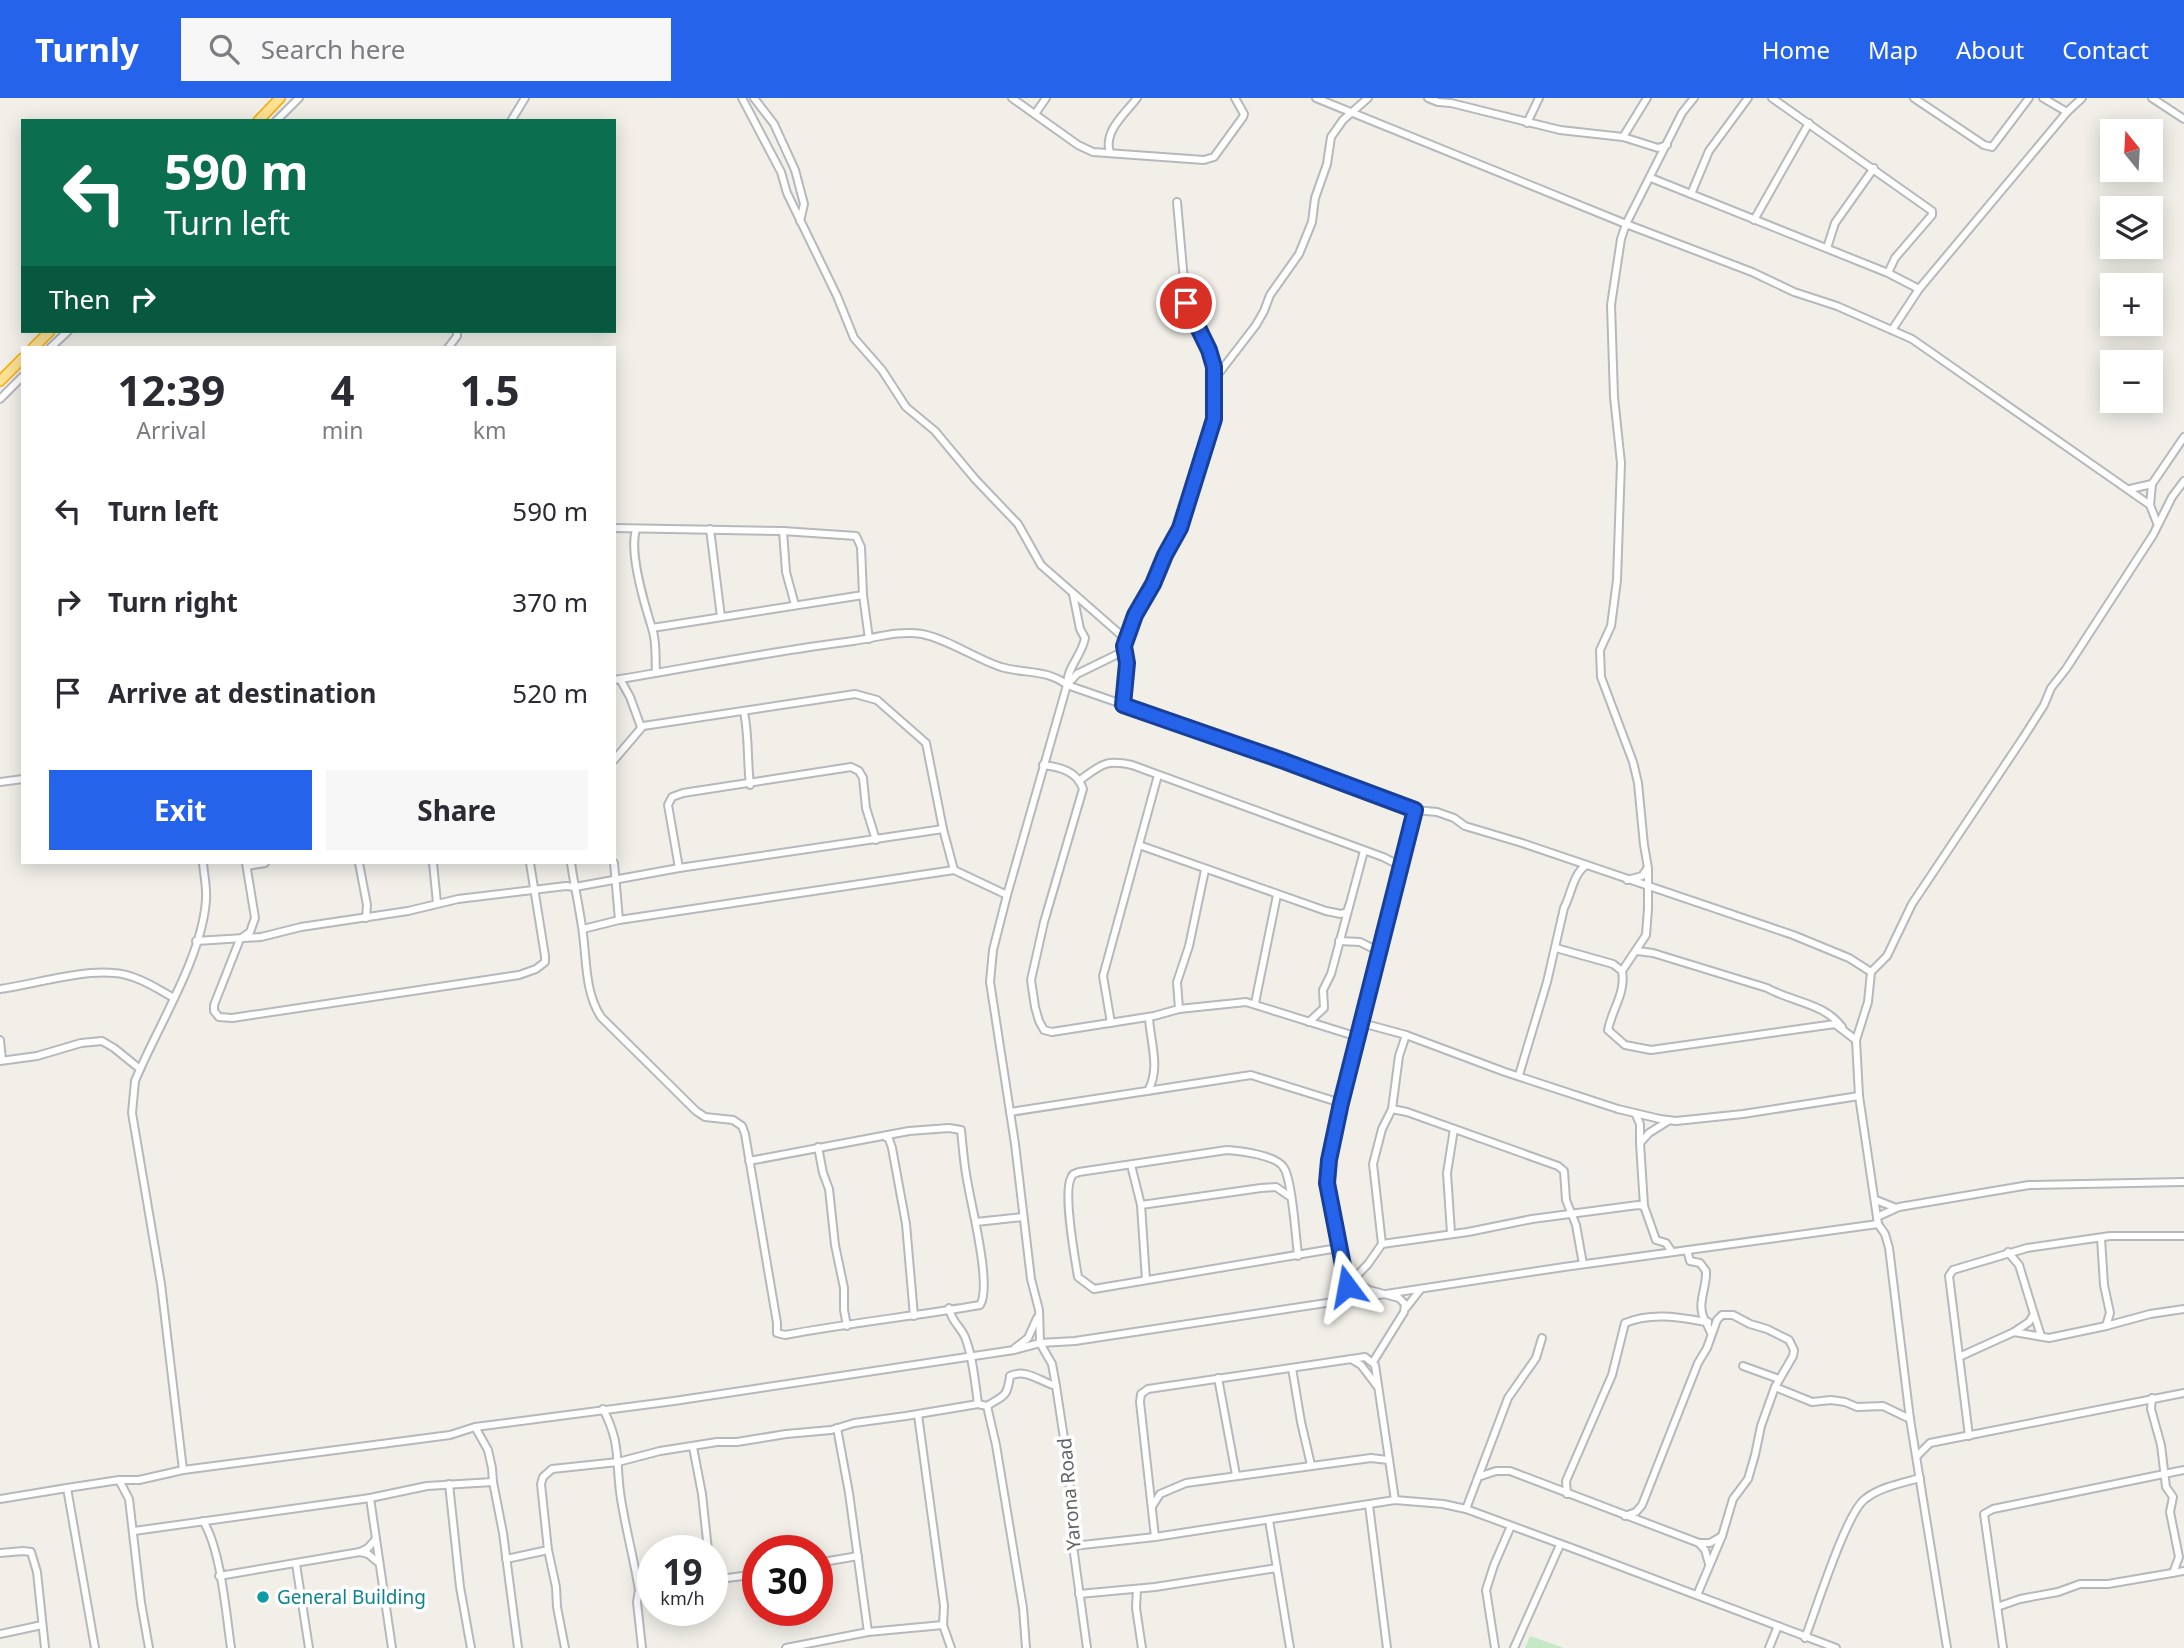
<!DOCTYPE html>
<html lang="en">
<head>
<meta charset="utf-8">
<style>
	:root { --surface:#fff; --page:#f7f7f7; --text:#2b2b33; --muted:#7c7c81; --accent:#2563eb }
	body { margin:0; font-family:"Noto Sans",sans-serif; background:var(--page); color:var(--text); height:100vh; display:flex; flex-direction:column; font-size:26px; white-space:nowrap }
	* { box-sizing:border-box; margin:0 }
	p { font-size:23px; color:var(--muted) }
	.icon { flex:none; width:38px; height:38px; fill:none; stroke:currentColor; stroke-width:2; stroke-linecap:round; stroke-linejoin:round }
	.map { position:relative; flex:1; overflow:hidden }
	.details { position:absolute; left:21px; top:248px; width:595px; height:518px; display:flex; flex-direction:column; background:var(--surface); border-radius:0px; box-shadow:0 4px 18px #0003 }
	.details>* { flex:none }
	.guide { position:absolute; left:21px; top:21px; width:595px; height:214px; border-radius:0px; box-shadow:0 4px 18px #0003; background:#0b6e4f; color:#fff; overflow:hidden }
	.needle { width:46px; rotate:342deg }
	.controls { position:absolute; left:2100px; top:21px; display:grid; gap:14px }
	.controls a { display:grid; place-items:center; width:63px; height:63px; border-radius:0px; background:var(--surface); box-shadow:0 4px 18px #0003; font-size:35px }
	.speed { position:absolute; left:637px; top:1437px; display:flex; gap:14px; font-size:35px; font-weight:700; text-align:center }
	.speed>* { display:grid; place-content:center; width:91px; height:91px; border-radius:50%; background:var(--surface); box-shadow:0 4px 18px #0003; line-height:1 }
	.speed small { font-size:18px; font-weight:400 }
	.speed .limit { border:10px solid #d22; background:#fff; color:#111 }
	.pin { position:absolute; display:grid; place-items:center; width:60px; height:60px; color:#fff; margin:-30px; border:4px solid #fff; border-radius:50%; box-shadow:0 2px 7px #0007 }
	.me { position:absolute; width:77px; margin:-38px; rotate:347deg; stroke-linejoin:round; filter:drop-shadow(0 0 5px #0008) }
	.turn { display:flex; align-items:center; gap:24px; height:147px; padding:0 28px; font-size:32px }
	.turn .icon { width:91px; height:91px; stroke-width:2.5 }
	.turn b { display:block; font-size:49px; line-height:60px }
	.then { display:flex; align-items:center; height:66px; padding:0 28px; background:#0003; gap:14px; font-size:26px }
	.eta { display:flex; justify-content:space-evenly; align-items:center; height:119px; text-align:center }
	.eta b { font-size:42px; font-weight:700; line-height:49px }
	.action { display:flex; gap:14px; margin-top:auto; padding:14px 28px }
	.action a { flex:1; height:80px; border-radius:0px; background:var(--accent); color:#fff; font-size:28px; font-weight:700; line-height:80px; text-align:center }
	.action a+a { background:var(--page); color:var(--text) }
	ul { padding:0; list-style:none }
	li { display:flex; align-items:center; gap:21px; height:91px; padding:0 28px }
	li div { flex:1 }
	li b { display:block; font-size:26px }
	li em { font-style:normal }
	header { display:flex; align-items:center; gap:42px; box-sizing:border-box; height:98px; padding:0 35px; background:var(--accent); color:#fff }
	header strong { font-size:33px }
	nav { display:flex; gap:38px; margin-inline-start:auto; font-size:24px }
	.search { width:490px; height:63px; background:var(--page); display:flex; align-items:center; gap:18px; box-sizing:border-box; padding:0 24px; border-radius:0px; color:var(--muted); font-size:26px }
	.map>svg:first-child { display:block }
</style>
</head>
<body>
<header>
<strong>Turnly</strong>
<div class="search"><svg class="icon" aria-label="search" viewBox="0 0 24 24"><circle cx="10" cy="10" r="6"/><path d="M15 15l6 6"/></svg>Search here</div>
<nav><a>Home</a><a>Map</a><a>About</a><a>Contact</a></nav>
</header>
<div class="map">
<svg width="2184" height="1550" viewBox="0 0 2184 1550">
	<rect width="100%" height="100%" fill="#f1efe8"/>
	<path fill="#c5e8c5" d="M 1530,1538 L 1564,1550 L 1525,1550 Z"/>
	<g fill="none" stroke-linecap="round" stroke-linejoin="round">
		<g stroke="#b5b8bc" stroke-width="10">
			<g id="minor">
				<path d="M 742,0 L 781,74 L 787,95 L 837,198 L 854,240 L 882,272 L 906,309 L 935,333 L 975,381 L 1018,426 L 1041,467 L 1121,537 L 1127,565 L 1123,607"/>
				<path d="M 754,0 L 774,26 L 795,72 L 804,106 L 800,123"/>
				<path d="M 1012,0 L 1078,47 L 1093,54 L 1204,62 L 1214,59 L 1243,19 L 1244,16 L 1235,0"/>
				<path d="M 1316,0 L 1626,126 L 1752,174 L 1794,194 L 1837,208 L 1912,241 L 2150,407"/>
				<path d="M 1428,0 L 1438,4 L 1451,5 L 1560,32 L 1623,39 L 1658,50 L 1667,47"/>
				<path d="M 1772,0 L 1932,113 L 1932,117 L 1895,160 L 1888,175"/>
				<path d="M 1914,0 L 1984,47 L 1992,49 L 2029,0"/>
				<path d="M 2043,0 L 2067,14"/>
				<path d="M 2152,0 L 2184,21"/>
				<path d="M 1035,16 L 1046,0"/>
				<path d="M 276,23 L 299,0"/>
				<path d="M 511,23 L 525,0"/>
				<path d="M 1527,25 L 1539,0"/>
				<path d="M 1623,39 L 1647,0"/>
				<path d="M 1110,55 C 1103,33 1125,16 1137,0"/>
				<path d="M 1651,80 L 1888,175 L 1919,191"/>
				<path d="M 1691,96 L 1709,53 L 1748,0"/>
				<path d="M 1177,104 L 1186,205 L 1209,252 L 1216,279"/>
				<path d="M 1754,122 L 1809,25"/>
				<path d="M 1827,150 L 1835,125 L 1874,70"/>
				<path d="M 1892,232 L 1919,191 L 2067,14 L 2082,0"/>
				<path d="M 50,250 L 68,233"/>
				<path d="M 448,250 L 457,238 L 457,233"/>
				<path d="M 0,301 L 23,278"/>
				<path d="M 2130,391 L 2152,386"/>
				<path d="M 2157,425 L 2150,407 L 2152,386 L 2184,339"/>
				<path d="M 614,430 L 783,433 L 856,438 L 861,449 L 863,497 L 869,541"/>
				<path d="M 710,431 L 721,519"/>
				<path d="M 636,432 C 629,454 645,508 652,530 C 657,544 655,560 656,574"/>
				<path d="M 783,433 L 786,474 L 795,507"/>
				<path d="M 652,530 L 863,497"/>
				<path d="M 620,581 L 630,599 L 641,629"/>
				<path d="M 614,582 C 694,569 773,553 853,543 C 875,540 900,532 922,536 C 950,542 974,560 1001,569 C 1025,576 1047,571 1067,587 L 1007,797 L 993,852 L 990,884 L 1015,1046 L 1031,1181 L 1039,1212 L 1040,1245 L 1052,1266 L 1056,1288 L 1069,1373 L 1073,1448 L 1087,1550"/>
				<path d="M 1067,585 C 1068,568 1082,557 1085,540 L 1080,531 L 1073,496"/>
				<path d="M 1067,587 L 1284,662 L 1415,712 L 1437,714 L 1454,720 L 1465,728 L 1522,745 L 1793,837 L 1849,860 L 1871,874"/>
				<path d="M 1067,587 L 1077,576 L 1120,555 L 1124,548 L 1135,517 L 1153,486 L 1165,457 L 1180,430 L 1213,326 L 1216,279 L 1256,227 L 1264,213 L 1270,197 L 1299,156 L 1312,124 L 1315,100 L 1327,66 L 1331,39 L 1343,22 L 1368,0"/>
				<path d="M 744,614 C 749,638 747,662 750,687"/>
				<path d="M 614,662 L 643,628 L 855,596 L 877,602 L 926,645 L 943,731 L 954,772"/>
				<path d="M 1043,667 C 1060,669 1077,673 1083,691 L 1044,824 L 1031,882 L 1035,909 L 1039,923 L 1044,932 L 1052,934 L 1154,918 L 1179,911 L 1246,904 L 1358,939"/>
				<path d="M 1080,682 C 1101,667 1105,661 1132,667 L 1383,759 L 1401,768"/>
				<path d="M 0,684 L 23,681"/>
				<path d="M 1139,747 L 1326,813 L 1341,816 L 1347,814 L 1349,808"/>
				<path d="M 246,765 L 255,820 L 250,834 L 240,841 L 214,907 L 214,913 L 219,919 L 232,920 L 519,877 L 536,871 L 545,864 L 545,858 L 530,765"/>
				<path d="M 359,765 L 367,807 L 366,820"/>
				<path d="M 433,765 L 437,805"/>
				<path d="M 571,765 C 574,786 579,808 582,829 C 587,860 584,893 601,919 L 696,1013 L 705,1019 L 733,1022 L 742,1028 L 745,1036 L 777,1225 L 777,1235 L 785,1237 C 850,1225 915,1218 980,1207 C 992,1189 972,1111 968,1087 C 964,1069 963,1051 961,1032 L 949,1030 L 909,1033 L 749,1063"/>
				<path d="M 614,765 L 619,822"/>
				<path d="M 247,768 L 265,765"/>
				<path d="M 679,770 L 668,707 L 672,699 L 683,695 L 851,669 L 859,673 L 863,680 L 866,710 L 876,742"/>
				<path d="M 1627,782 L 1642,778 L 1647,771"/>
				<path d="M 583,831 L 619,822 L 954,772 L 1007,797"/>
				<path d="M 196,843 L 261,839 L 301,829 L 408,813 L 458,801 L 566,788 L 575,789 L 679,770 L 943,731"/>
				<path d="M 1339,843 L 1360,844 L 1380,854"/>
				<path d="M 1556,850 L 1613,866 L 1622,873 C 1626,895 1612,911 1608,932 L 1625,947 L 1651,952 L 1835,926 L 1856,942"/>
				<path d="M 1637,853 L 1653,855 L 1767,890 C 1792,904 1824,905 1842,929"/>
				<path d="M 1622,873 L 1646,837 L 1648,811 L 1648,770 L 1644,747 L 1638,685 L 1633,664 L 1601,579 L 1600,552 L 1611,528 L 1617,482 L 1621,365 L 1614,299 L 1611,207 L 1621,141 L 1626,126 L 1682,15 L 1694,0"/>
				<path d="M 0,891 C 36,886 78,872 114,875 C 135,876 156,890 174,900"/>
				<path d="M 1255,905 L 1277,797"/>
				<path d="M 1179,911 L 1177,884 L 1189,848 L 1205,772"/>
				<path d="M 1309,924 L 1324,910 L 1323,892 L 1331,876 L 1364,753"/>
				<path d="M 1111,925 L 1103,878 L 1158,677"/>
				<path d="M 1362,925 L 1406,937 L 1505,974 L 1618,1011 L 1660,1021 L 1676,1023 L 1743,1016 L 1859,998"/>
				<path d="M 0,942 L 2,962"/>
				<path d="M 0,963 L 37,958 L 81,945 L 102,943 L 114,950 L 140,971"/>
				<path d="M 1519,977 L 1547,884 L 1564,810 C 1571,797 1573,777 1585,768"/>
				<path d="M 1148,993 C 1161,969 1150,944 1149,919"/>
				<path d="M 1392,1011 L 1407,1014 L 1558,1068 L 1564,1073 L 1566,1102 L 1576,1127 L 1583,1166"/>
				<path d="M 1010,1014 L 1251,977 L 1341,1005"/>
				<path d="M 1636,1017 L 1640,1026 L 1640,1045"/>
				<path d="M 884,1038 L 889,1041 L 892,1050 L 906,1126 L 914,1218"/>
				<path d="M 818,1049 L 823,1075 L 829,1091 L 835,1147 L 844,1190 L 844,1212 L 847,1228"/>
				<path d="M 1131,1067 L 1141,1107 L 1146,1182"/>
				<path d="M 1876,1102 L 1896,1110"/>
				<path d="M 1141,1107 L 1261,1090 L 1276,1089 L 1289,1098"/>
				<path d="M 1644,1108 L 1656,1142 L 1666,1145 L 1672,1154"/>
				<path d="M 1877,1119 L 1899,1109 L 2029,1087 L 2184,1084"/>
				<path d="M 976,1124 L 1023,1119"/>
				<path d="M 1878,1126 L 1859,998 L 1856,942 L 1868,904 L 1871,874 L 1887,858 L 1912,806 L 2023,640 L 2044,607 L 2051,590 L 2066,571 L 2153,437 L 2172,399 L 2184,383"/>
				<path d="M 1451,1135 L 1447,1075 L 1454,1031"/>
				<path d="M 2101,1140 L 2104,1187 L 2110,1215 L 2106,1228"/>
				<path d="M 1382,1146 L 1373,1066 L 1382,1031 L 1392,1011 L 1399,958 L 1406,937"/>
				<path d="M 1687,1152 L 1690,1163 L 1700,1165 L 1706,1173 C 1707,1192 1695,1207 1706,1224 L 1708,1224"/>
				<path d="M 2008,1154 L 2019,1167 L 2034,1216 L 2029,1224 L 2014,1234"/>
				<path d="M 1298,1158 C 1296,1140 1292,1082 1284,1070 C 1277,1057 1240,1053 1227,1052 L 1079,1074 C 1074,1076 1073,1075 1071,1080 C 1063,1095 1075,1161 1078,1179 L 1094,1191 L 1338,1150"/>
				<path d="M 1350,1180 L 1369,1192 L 1399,1200 L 1405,1206 L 1404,1214 L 1373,1264"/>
				<path d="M 1347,1188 L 1368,1166 L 1382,1146 L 1468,1134 L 1532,1121 L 1638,1107 L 1644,1108 L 1640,1045 L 1649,1035 L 1668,1023"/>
				<path d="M 1347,1203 L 1347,1188 L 1327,1085 L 1329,1062 L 1341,1005 L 1415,712"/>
				<path d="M 1406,1210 L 1420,1192"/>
				<path d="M 2034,1216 L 2041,1238"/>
				<path d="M 1015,1250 L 1028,1240 L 1037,1220"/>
				<path d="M 1959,1259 L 2014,1234 L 2049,1240 L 2106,1228 L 2150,1216 L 2184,1211"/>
				<path d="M 1351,1261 L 1361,1267 L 1377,1288"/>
				<path d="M 1743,1268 L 1779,1281"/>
				<path d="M 1292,1270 L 1301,1324 L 1311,1367"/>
				<path d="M 1218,1280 L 1236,1377"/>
				<path d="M 1775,1289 L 1812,1304 L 1831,1302 L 1845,1304 L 1857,1309 L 1883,1308 L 1910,1321"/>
				<path d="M 2152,1300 L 2151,1311 L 2161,1347 L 2166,1389 L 2173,1399 L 2170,1414 L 2179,1459 L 2173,1475"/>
				<path d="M 978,1306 L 987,1308 L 996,1347 L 1023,1510 L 1026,1550"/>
				<path d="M 987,1308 C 1004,1297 1007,1300 1010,1278 C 1026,1270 1041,1284 1056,1288"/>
				<path d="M 603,1311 C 622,1347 615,1364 621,1401 C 626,1432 634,1462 639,1492 L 637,1504 L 642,1550"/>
				<path d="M 918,1317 L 944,1508 L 943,1527 L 951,1550"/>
				<path d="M 475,1329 L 488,1352 L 492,1370 L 493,1384 L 503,1435 L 518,1550"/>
				<path d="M 837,1330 L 849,1395 L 868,1534"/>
				<path d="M 1969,1338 L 1949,1178 L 1953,1172 L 2027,1150 L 2110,1138 L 2184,1138"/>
				<path d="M 693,1349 L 702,1396 L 708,1452"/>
				<path d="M 1917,1358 L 1930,1345 L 2184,1295"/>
				<path d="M 183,1372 L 161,1186 L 132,1015 L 135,983 C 157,929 202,860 206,802 C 207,790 204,777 203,765"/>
				<path d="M 1478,1379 L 1496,1373 L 1510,1373 L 1699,1445 L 1705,1452 L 1709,1466"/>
				<path d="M 119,1382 L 129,1401 L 141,1505 L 149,1550"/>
				<path d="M 449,1386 L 460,1489 L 471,1550"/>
				<path d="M 67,1390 L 119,1382 L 139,1382 L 183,1372 L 450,1337 L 475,1329 L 674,1303 L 1014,1252 L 1040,1245 L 1075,1243 L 1564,1169 L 1878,1126 L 1885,1136 L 1889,1150 L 1910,1321 L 1947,1550"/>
				<path d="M 1567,1396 L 1566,1383 L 1612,1277 L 1625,1225 C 1651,1214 1679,1219 1706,1224 L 1711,1235"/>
				<path d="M 370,1400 L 392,1550"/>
				<path d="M 0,1401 L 67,1390 L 95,1550"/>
				<path d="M 1153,1407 L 1160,1396 L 1186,1385 L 1371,1360 L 1388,1362"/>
				<path d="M 1369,1407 L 1387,1550"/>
				<path d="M 1466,1411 L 1508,1300 L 1536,1260 L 1542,1240"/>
				<path d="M 1625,1418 L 1636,1414 L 1642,1407 L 1698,1265 L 1707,1250 L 1717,1222 L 1722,1217 L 1733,1217 L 1750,1226 L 1767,1231 L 1789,1242 L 1794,1252 L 1793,1258 L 1775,1289 L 1761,1328 L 1755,1357 L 1748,1381 L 1733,1401 L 1722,1438 L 1697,1497"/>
				<path d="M 1269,1422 L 1290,1550"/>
				<path d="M 203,1423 C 221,1451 226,1516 231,1550"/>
				<path d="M 134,1433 L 370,1400 L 427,1388 L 493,1384"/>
				<path d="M 1155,1439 L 1140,1304 L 1141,1296 L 1148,1291 L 1365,1259 L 1375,1267 L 1395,1402"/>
				<path d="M 1699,1445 L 1710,1445 L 1722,1438"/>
				<path d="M 1073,1448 L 1155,1439 L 1395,1402 L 1443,1406 L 1466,1411 L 1580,1453 L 1836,1550"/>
				<path d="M 360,1454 L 368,1456 L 379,1465"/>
				<path d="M 0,1455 L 23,1453 L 31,1454 L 37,1474 L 45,1550"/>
				<path d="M 506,1461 L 548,1452"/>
				<path d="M 817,1465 L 858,1458"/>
				<path d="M 296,1466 L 309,1550"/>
				<path d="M 219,1478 L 360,1454 L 368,1450 L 375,1442"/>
				<path d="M 712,1482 L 758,1476"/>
				<path d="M 1137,1491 L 1136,1510 L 1142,1550"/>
				<path d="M 639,1492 L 653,1488"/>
				<path d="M 1079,1496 L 1155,1489 L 1277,1470"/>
				<path d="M 1997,1509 L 2020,1501 L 2058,1494 L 2080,1486 L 2108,1486 L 2184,1473"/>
				<path d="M 0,1536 L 42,1527"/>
				<path d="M 1805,1540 C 1816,1512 1846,1415 1865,1401 C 1880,1389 1902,1385 1920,1380"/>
				<path d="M 565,1550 L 557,1509 L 556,1489 L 548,1452 L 541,1386 L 543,1379 L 552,1371 L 618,1364 L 660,1353 L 717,1344 L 737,1344 L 786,1336 L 831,1332 L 854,1325 L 906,1318 L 978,1306 C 975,1285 973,1259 965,1239 C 960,1228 951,1223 949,1210"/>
				<path d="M 786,1550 L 868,1534 L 943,1527"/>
				<path d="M 1495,1550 L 1486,1492 L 1494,1467 L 1511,1428"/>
				<path d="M 1514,1550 L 1560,1447"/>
				<path d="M 1769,1550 L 1778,1528"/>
				<path d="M 2003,1550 L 1984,1416 L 1993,1411 L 2184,1372"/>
			</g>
		</g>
		<g stroke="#f9ab00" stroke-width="12">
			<g id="highway">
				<path d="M 258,23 L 280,0"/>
				<path d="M 33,250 L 50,233"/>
				<path d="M 0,283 L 23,260"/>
			</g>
		</g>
		<use href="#minor" stroke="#fff" stroke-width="6"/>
		<use href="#highway" stroke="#fde293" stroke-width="9"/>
	</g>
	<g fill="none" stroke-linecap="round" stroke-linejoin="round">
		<g stroke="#184099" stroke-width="18">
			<path id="route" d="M 1186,205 L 1209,252 L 1214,269 L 1214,321 L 1180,430 L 1165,457 L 1153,486 L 1135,517 L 1124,548 L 1127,565 L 1123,607 L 1284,663 L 1415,712 L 1341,1005 L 1329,1062 L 1327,1085 L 1347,1188"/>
		</g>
		<use href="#route" stroke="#2563eb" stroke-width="12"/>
	</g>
	<circle fill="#0f9aa8" stroke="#fff" stroke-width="2.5" cx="263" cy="1499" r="7"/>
	<g text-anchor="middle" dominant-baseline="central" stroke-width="7" stroke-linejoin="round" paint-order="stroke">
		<g font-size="19" fill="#5f6368" stroke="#fff">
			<text transform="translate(1069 1396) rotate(-95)">Yarona Road</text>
		</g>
		<g font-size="19" fill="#0d838f" stroke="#fff" text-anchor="start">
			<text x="277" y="1499">General Building</text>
		</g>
	</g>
</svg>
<div class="controls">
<a><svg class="needle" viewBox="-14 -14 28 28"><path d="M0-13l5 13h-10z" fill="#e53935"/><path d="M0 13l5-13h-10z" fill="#7c7c81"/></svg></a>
<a><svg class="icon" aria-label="layers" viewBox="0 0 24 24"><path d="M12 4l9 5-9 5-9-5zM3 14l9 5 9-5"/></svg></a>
<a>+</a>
<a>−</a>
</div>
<div class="speed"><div>19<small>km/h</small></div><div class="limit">30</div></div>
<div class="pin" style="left:1186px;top:205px;background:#d93025"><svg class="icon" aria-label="arrive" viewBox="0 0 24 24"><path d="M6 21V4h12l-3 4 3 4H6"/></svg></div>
<svg class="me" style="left:1347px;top:1188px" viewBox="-20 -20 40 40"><path d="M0-17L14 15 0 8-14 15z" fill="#2563eb" stroke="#fff" stroke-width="4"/></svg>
<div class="guide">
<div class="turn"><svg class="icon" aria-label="left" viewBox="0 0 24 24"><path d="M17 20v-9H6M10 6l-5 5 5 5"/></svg><div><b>590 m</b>Turn left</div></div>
<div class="then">Then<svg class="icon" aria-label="right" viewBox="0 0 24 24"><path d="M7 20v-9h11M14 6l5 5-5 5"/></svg></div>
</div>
<section class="details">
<div class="eta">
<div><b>12:39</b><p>Arrival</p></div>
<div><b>4</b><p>min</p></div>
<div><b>1.5</b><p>km</p></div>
</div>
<ul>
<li><svg class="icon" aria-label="left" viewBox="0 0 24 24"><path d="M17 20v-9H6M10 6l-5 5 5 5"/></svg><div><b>Turn left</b></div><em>590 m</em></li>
<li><svg class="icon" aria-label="right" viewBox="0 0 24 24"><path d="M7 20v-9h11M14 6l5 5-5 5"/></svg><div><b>Turn right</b></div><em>370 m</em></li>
<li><svg class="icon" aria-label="arrive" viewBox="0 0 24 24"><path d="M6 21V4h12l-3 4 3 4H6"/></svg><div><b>Arrive at destination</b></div><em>520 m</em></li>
</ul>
<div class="action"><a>Exit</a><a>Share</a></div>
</section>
</div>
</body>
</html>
